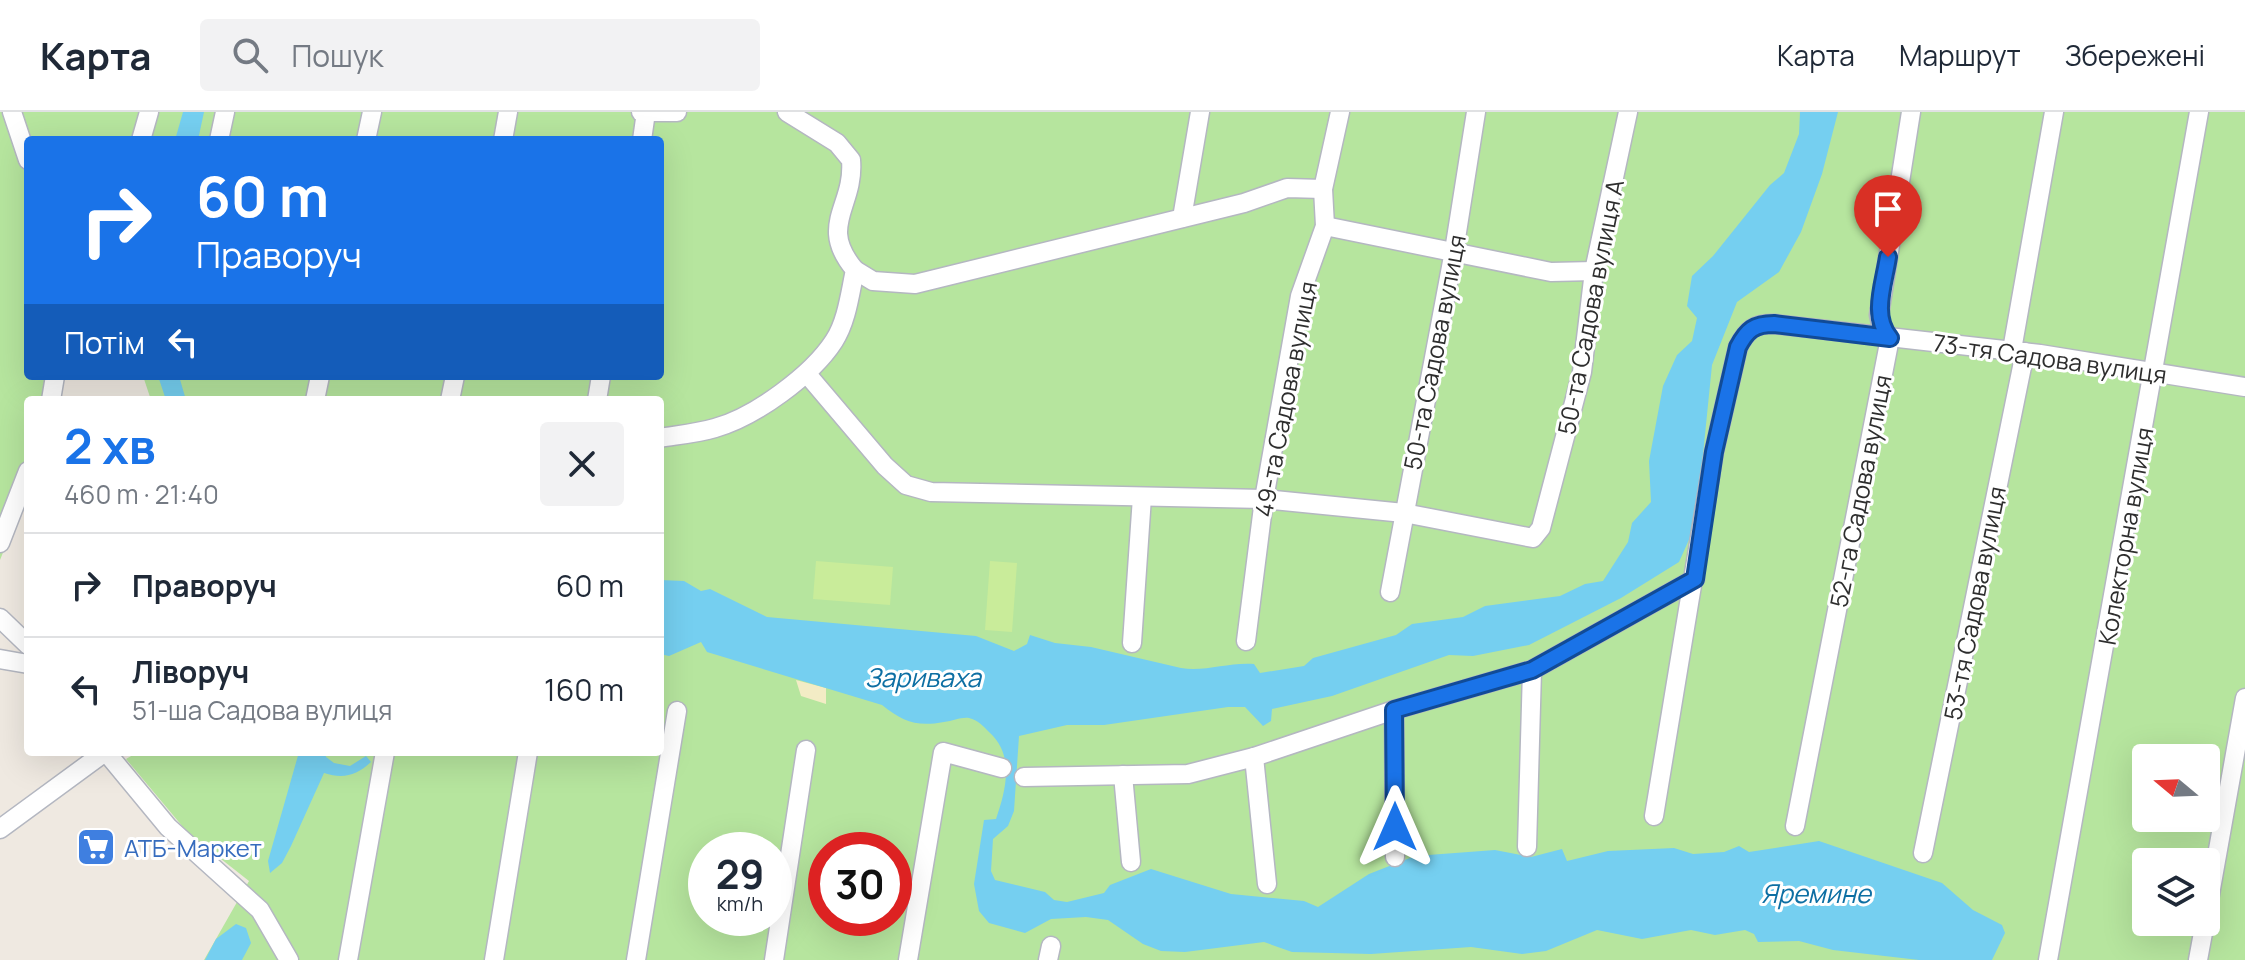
<!DOCTYPE html>
<html lang="uk">
<head>
<meta charset="utf-8">
<style>
	:root { --surface:#fff; --page:#f2f2f3; --text:#1f2937; --muted:#747a83; --line:#e0e1e3; --accent:#1a73e8 }
	body { margin:0; font-family:Manrope,sans-serif; background:var(--page); color:var(--text); height:100vh; display:flex; flex-direction:column; font-size:30px; white-space:nowrap }
	* { box-sizing:border-box; margin:0 }
	p { font-size:26px; color:var(--muted) }
	.icon { flex:none; width:44px; height:44px; fill:none; stroke:currentColor; stroke-width:2; stroke-linecap:round; stroke-linejoin:round }
	.map { position:relative; flex:1; overflow:hidden }
	.side { position:absolute; left:24px; top:284px; width:640px; height:360px; display:flex; flex-direction:column; background:var(--surface); border-radius:8px; box-shadow:0 8px 32px #0002 }
	.side>* { flex:none }
	.guide { position:absolute; left:24px; top:24px; width:640px; height:244px; border-radius:8px; box-shadow:0 8px 32px #0002; background:#1a73e8; color:#fff; overflow:hidden }
	.needle { width:52px; rotate:289deg }
	.fabs { position:absolute; left:2132px; top:632px; display:grid; gap:16px }
	.fabs a { display:grid; place-items:center; width:88px; height:88px; border-radius:8px; background:var(--surface); box-shadow:0 8px 32px #0002; font-size:40px }
	.speed { position:absolute; left:688px; top:720px; display:flex; gap:16px; font-size:40px; font-weight:700; text-align:center }
	.speed>* { display:grid; place-content:center; width:104px; height:104px; border-radius:50%; background:var(--surface); box-shadow:0 8px 32px #0002; line-height:1 }
	.speed small { font-size:20px; font-weight:400 }
	.speed .limit { border:12px solid #d22; background:#fff; color:#111 }
	.pin { position:absolute; display:grid; place-items:center; width:68px; height:68px; color:#fff; margin:-82px -34px; border-radius:50% 50% 50% 0; rotate:-45deg; box-shadow:0 0 8px #0007 }
	.pin .icon { rotate:45deg }
	.me { position:absolute; width:88px; margin:-44px; rotate:0deg; stroke-linejoin:round; filter:drop-shadow(0 0 6px #0008) }
	.turn { display:flex; align-items:center; gap:28px; height:168px; padding:0 40px; font-size:36px }
	.turn .icon { width:104px; height:104px; stroke-width:2.5 }
	.turn b { display:block; font-size:56px; line-height:68px }
	.then { display:flex; align-items:center; height:76px; padding:0 40px; background:#0003; gap:16px; font-size:30px }
	.round { display:grid; place-items:center; flex:none; width:84px; height:84px; border-radius:8px; background:var(--page) }
	.head { display:flex; align-items:center; justify-content:space-between; height:136px; padding:0 40px }
	h1 { font-size:48px; font-weight:700; line-height:60px; color:var(--accent) }
	ul { padding:0; list-style:none }
	li { display:flex; align-items:center; gap:24px; height:104px; padding:0 40px; border-top:2px solid var(--line) }
	li div { flex:1 }
	li b { display:block; font-size:30px }
	li em { font-style:normal }
	header { display:flex; align-items:center; gap:48px; box-sizing:border-box; height:112px; padding:0 40px; background:var(--surface); border-bottom:2px solid var(--line) }
	header strong { font-size:38px }
	nav { display:flex; gap:44px; margin-inline-start:auto; font-size:28px }
	.search { width:560px; height:72px; background:var(--page); display:flex; align-items:center; gap:20px; box-sizing:border-box; padding:0 28px; border-radius:8px; color:var(--muted); font-size:30px }
	.map>svg:first-child { display:block }
</style>
</head>
<body>
<header>
<strong>Карта</strong>
<div class="search"><svg class="icon" aria-label="search" viewBox="0 0 24 24"><circle cx="10" cy="10" r="6"/><path d="M15 15l6 6"/></svg>Пошук</div>
<nav><a>Карта</a><a>Маршрут</a><a>Збережені</a></nav>
</header>
<div class="map">
<svg width="2245" height="848" viewBox="0 0 2245 848">
	<rect width="100%" height="100%" fill="#efe9e1"/>
	<path fill="#b6e59e" fill-rule="evenodd" d="M 0,0 L 2245,0 L 2245,848 L 204,848 L 249,769 L 188,721 L 126,647 L 138,640 L 660,640 L 660,288 L 151,288 L 143,264 L 660,264 L 660,28 L 28,28 L 28,264 L 61,264 L 57,288 L 28,288 L 28,379 L 0,448 ZM 2146,646 L 2206,646 L 2206,706 L 2146,706 ZM 706,738 L 774,738 L 774,806 L 706,806 ZM 826,738 L 894,738 L 894,806 L 826,806 ZM 2146,750 L 2206,750 L 2206,810 L 2146,810 Z"/>
	<path fill="#f3ecc5" d="M 796,568 L 826,576 L 826,592 L 801,584 Z"/>
	<g fill="#c9ec9a">
		<path d="M 816,449 L 893,455 L 890,493 L 813,487 Z"/>
		<path d="M 990,449 L 1017,451 L 1012,520 L 985,518 Z"/>
	</g>
	<g fill="#75cff0">
		<path d="M 183,0 L 204,0 L 198,28 L 175,28 Z"/>
		<path d="M 1800,0 L 1838,0 L 1822,62 L 1801,120 L 1779,160 L 1737,190 L 1712,253 L 1696,412 L 1679,450 L 1621,486 L 1529,533 L 1473,544 L 1449,543 L 1332,584 L 1272,597 L 1271,609 L 1263,614 L 1245,595 L 1228,595 L 1104,613 L 1067,613 L 1019,624 L 1014,699 L 1008,714 L 993,727 L 991,759 L 995,768 L 1045,780 L 1054,788 L 1067,790 L 1104,781 L 1110,773 L 1151,757 L 1231,782 L 1304,789 L 1318,795 L 1369,762 L 1415,744 L 1495,738 L 1531,745 L 1562,737 L 1567,749 L 1608,739 L 1674,736 L 1693,742 L 1724,740 L 1739,734 L 1749,740 L 1819,729 L 1942,771 L 1973,798 L 2002,813 L 2005,821 L 1992,848 L 1919,848 L 1833,838 L 1799,829 L 1758,830 L 1754,822 L 1745,818 L 1715,823 L 1691,818 L 1642,827 L 1597,818 L 1546,839 L 1522,842 L 1471,835 L 1371,842 L 1292,840 L 1264,830 L 1185,840 L 1161,839 L 1143,832 L 1108,808 L 1086,805 L 1051,807 L 1025,821 L 989,811 L 979,799 L 974,772 L 984,708 L 996,707 C 1006,678 1015,643 989,620 C 983,614 978,608 969,606 C 961,605 953,609 944,610 C 917,615 903,610 882,593 L 707,540 L 701,530 L 669,544 L 660,542 L 660,468 L 684,469 L 701,479 L 710,477 L 767,505 L 976,524 L 1014,539 L 1027,532 L 1030,523 L 1055,531 L 1091,535 L 1181,556 C 1205,560 1229,550 1254,552 L 1260,561 L 1304,554 L 1313,546 L 1396,523 L 1412,512 L 1463,505 L 1485,494 L 1560,484 L 1585,472 L 1603,469 L 1628,430 L 1632,411 L 1651,390 L 1649,349 L 1663,274 L 1677,243 L 1692,229 L 1697,206 L 1687,194 L 1692,164 L 1713,144 L 1770,73 L 1784,61 L 1799,22 Z"/>
		<path d="M 158,264 L 179,264 L 186,288 L 166,288 Z"/>
		<path d="M 299,640 L 325,640 L 326,645 L 334,651 L 350,654 L 366,644 L 371,650 C 356,664 343,667 324,661 L 291,734 L 282,751 L 270,761 L 268,749 Z"/>
		<path d="M 236,812 L 246,816 L 251,831 L 242,848 L 205,848 L 216,827 Z"/>
	</g>
	<g fill="none" stroke-linecap="round" stroke-linejoin="round">
		<g stroke="#b4b7c1" stroke-width="21">
			<g id="minor">
				<path d="M 12,0 L 28,48"/>
				<path d="M 641,0 L 677,0"/>
				<path d="M 141,28 L 149,0"/>
				<path d="M 219,28 L 225,0"/>
				<path d="M 366,28 L 372,0"/>
				<path d="M 503,28 L 508,0"/>
				<path d="M 642,28 L 646,0"/>
				<path d="M 1182,106 L 1200,0"/>
				<path d="M 1325,114 L 1551,160 L 1594,159"/>
				<path d="M 855,158 L 873,169 L 915,172 L 1244,91 L 1287,76 L 1323,77"/>
				<path d="M 2012,238 L 2054,0"/>
				<path d="M 807,262 L 885,354 L 906,373 L 931,380 L 1264,387 L 1404,401 L 1533,426 L 1541,416 L 1582,260 L 1594,159 L 1628,0"/>
				<path d="M 51,288 L 55,264"/>
				<path d="M 315,288 L 320,264"/>
				<path d="M 450,288 L 455,264"/>
				<path d="M 597,288 L 601,264"/>
				<path d="M 660,326 C 678,323 698,321 715,316 C 755,305 812,263 834,229 C 847,209 850,181 855,158 C 817,113 855,95 851,48 L 837,31 L 787,0"/>
				<path d="M 0,431 L 28,359"/>
				<path d="M 1390,480 L 1454,139 L 1476,0"/>
				<path d="M 0,506 L 28,533"/>
				<path d="M 1246,529 L 1264,387 L 1300,184 L 1325,114 L 1323,77 L 1340,0"/>
				<path d="M 1132,531 L 1142,385"/>
				<path d="M 0,547 L 28,552"/>
				<path d="M 1394,598 L 1395,745"/>
				<path d="M 106,640 L 168,715 L 260,798 L 289,848"/>
				<path d="M 1254,645 L 1267,772"/>
				<path d="M 1123,663 L 1131,750"/>
				<path d="M 1024,665 L 1188,662 L 1254,645 L 1394,598 L 1532,558 L 1695,467"/>
				<path d="M 1654,704 L 1714,340 L 1738,235 C 1747,218 1754,211 1774,212 L 2040,242 L 2245,275"/>
				<path d="M 1795,714 L 1890,226 L 1882,216 L 1879,203 L 1911,0"/>
				<path d="M 0,717 L 105,640"/>
				<path d="M 1527,735 L 1532,558"/>
				<path d="M 1923,741 L 2025,240"/>
				<path d="M 2206,805 L 2245,586"/>
				<path d="M 348,848 L 385,640"/>
				<path d="M 494,848 L 528,640"/>
				<path d="M 636,848 L 677,599"/>
				<path d="M 774,848 L 806,638"/>
				<path d="M 908,848 L 943,640 L 1002,656"/>
				<path d="M 1048,848 L 1051,834"/>
				<path d="M 2048,848 L 2199,0"/>
				<path d="M 2198,848 L 2205,810"/>
			</g>
		</g>
		<use href="#minor" stroke="#fff" stroke-width="18"/>
	</g>
	<g fill="none" stroke-linecap="round" stroke-linejoin="round">
		<g stroke="#114b97" stroke-width="20">
			<path id="route" d="M 1395,715 L 1394,598 L 1532,558 L 1695,467 L 1714,340 L 1738,235 C 1747,218 1754,212 1774,212 L 1890,226 C 1871,204 1884,172 1888,145"/>
		</g>
		<use href="#route" stroke="#1a73e8" stroke-width="14"/>
	</g>
	<defs>
		<g id="supermarket-square" transform="scale(2)"><rect x="-9" y="-9" width="18" height="18" rx="4" fill="#3f7fe0" stroke="#fff"/><path d="M-6-5.5h2.5l.6 2H6L4.5 2H-2.5L-4.4-4H-6ZM-1.5 3.2a1.3 1.3 0 1 0 .1 0ZM3 3.2a1.3 1.3 0 1 0 .1 0Z" fill="#fff"/></g>
	</defs>
	<g fill-rule="evenodd">
		<use href="#supermarket-square" x="96" y="735"/>
	</g>
	<g text-anchor="middle" dominant-baseline="central" stroke-width="6" stroke-linejoin="round" paint-order="stroke">
		<g font-size="24" fill="#2e2e2e" stroke="#fff">
			<text transform="translate(1590 195) rotate(-79)">50-та Садова вулиця А</text>
			<text transform="translate(1434 240) rotate(-79)">50-та Садова вулиця</text>
			<text transform="translate(2050 246) rotate(8)">73-тя Садова вулиця</text>
			<text transform="translate(1285 287) rotate(-79)">49-та Садова вулиця</text>
			<text transform="translate(1860 379) rotate(-79)">52-га Садова вулиця</text>
			<text transform="translate(2125 424) rotate(-80)">Колекторна вулиця</text>
			<text transform="translate(1974 491) rotate(-79)">53-тя Садова вулиця</text>
		</g>
		<g font-size="24" fill="#366cbe" stroke="#fff" text-anchor="start">
			<text x="124" y="735">АТБ-Маркет</text>
		</g>
		<g font-size="26" font-style="italic" fill="#0d6fa3" stroke="#fff">
			<text x="923" y="565">Зариваха</text>
			<text x="1816" y="781">Яремине</text>
		</g>
	</g>
</svg>
<div class="fabs">
<a><svg class="needle" viewBox="-14 -14 28 28"><path d="M0-13l5 13h-10z" fill="#e53935"/><path d="M0 13l5-13h-10z" fill="#747a83"/></svg></a>
<a><svg class="icon" aria-label="layers" viewBox="0 0 24 24"><path d="M12 4l9 5-9 5-9-5zM3 14l9 5 9-5"/></svg></a>
</div>
<div class="speed"><div>29<small>km/h</small></div><div class="limit">30</div></div>
<div class="pin" style="left:1888px;top:145px;background:#d93025"><svg class="icon" aria-label="arrive" viewBox="0 0 24 24"><path d="M6 21V4h12l-3 4 3 4H6"/></svg></div>
<svg class="me" style="left:1395px;top:715px" viewBox="-20 -20 40 40"><path d="M0-17L14 15 0 8-14 15z" fill="#1a73e8" stroke="#fff" stroke-width="4"/></svg>
<div class="guide">
<div class="turn"><svg class="icon" aria-label="right" viewBox="0 0 24 24"><path d="M7 20v-9h11M14 6l5 5-5 5"/></svg><div><b>60 m</b>Праворуч</div></div>
<div class="then">Потім<svg class="icon" aria-label="left" viewBox="0 0 24 24"><path d="M17 20v-9H6M10 6l-5 5 5 5"/></svg></div>
</div>
<section class="side">
<div class="head"><div><h1>2 хв</h1><p>460 m · 21:40</p></div><a class="round"><svg class="icon" aria-label="close" viewBox="0 0 24 24"><path d="M6 6l12 12M18 6L6 18"/></svg></a></div>
<ul>
<li><svg class="icon" aria-label="right" viewBox="0 0 24 24"><path d="M7 20v-9h11M14 6l5 5-5 5"/></svg><div><b>Праворуч</b></div><em>60 m</em></li>
<li><svg class="icon" aria-label="left" viewBox="0 0 24 24"><path d="M17 20v-9H6M10 6l-5 5 5 5"/></svg><div><b>Ліворуч</b><p>51-ша Садова вулиця</p></div><em>160 m</em></li>
</ul>
</section>
</div>
</body>
</html>
